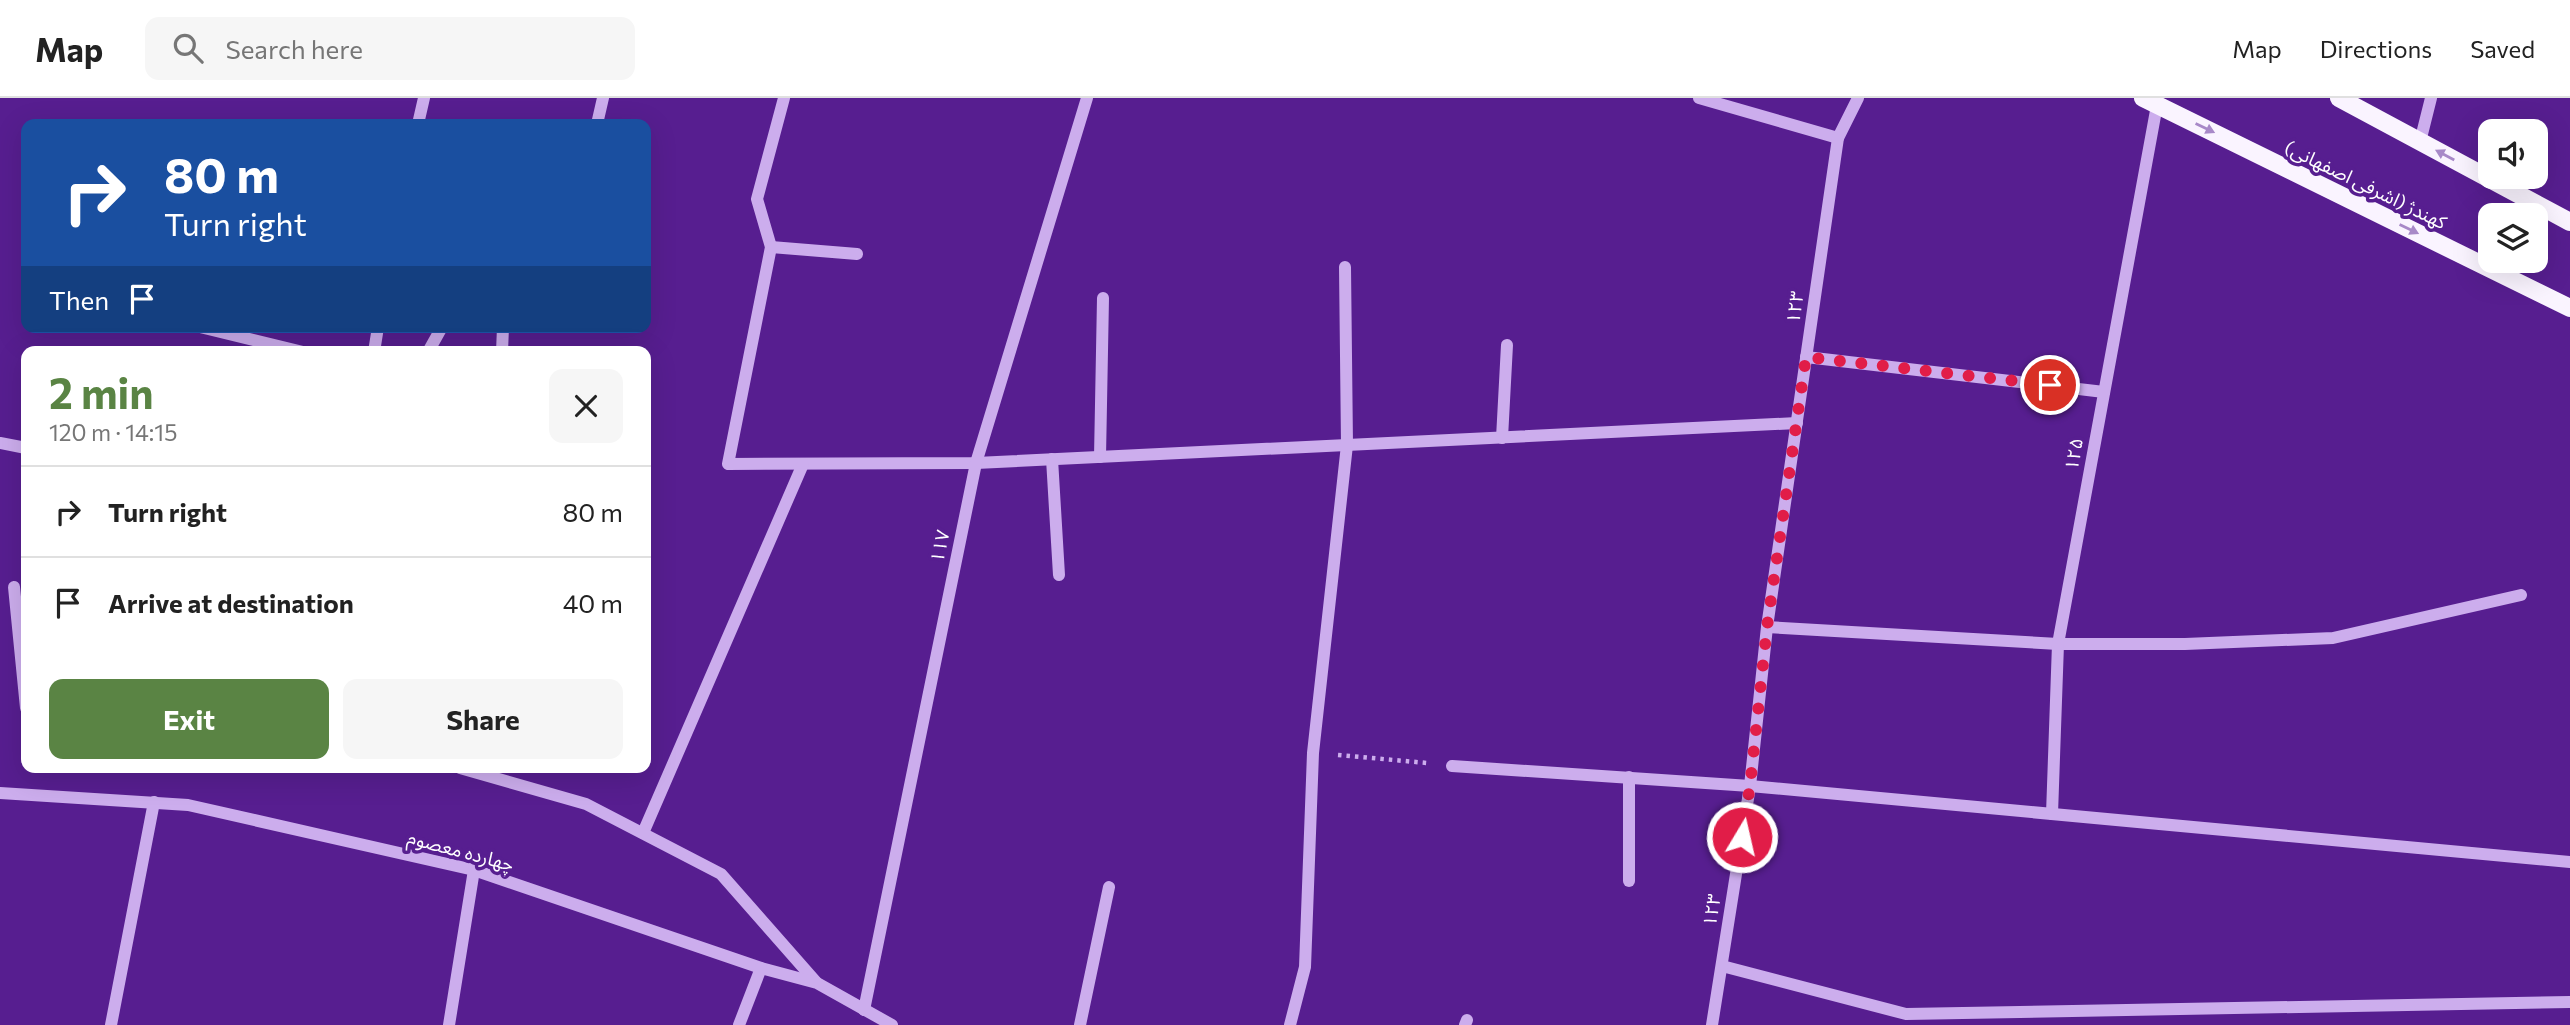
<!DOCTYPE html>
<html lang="en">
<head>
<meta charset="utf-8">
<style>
	:root { --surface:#fff; --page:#f6f6f6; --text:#222; --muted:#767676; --line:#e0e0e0; --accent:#5a8444 }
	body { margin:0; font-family:Commissioner,"Noto Sans Arabic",sans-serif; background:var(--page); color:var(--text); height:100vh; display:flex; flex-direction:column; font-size:26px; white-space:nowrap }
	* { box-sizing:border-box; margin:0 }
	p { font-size:23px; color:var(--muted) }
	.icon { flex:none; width:38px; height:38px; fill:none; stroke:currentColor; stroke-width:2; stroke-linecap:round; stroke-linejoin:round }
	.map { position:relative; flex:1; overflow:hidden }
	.details { position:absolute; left:21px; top:248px; width:630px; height:427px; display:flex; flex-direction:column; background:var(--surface); border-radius:14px; box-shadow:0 7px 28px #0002 }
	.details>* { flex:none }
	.top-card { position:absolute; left:21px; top:21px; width:630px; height:214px; border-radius:14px; box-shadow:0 7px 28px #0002; background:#1a4fa0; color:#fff; overflow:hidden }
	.buttons { position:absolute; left:2478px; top:21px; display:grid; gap:14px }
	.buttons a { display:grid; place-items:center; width:70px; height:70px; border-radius:14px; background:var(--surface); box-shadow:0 7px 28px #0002; font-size:35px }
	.pin { position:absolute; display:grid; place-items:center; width:60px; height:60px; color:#fff; margin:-30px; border:4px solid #fff; border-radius:50%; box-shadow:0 2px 7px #0007 }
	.me { position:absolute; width:77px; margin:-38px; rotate:9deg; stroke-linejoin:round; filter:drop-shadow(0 0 5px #0008) }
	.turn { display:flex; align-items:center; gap:24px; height:147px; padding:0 28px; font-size:32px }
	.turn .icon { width:91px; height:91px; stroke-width:2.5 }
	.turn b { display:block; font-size:49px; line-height:60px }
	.then { display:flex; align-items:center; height:66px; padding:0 28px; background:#0003; gap:14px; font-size:26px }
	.round { display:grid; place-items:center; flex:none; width:74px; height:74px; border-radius:14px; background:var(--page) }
	.summary { display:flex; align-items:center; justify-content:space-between; height:119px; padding:0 28px }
	h1 { font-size:42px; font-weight:700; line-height:52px; color:var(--accent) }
	.action { display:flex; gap:14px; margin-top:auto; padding:14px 28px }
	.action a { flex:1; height:80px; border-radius:14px; background:var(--accent); color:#fff; font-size:28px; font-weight:700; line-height:80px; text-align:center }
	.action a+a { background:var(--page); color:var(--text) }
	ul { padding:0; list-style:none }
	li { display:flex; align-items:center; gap:21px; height:91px; padding:0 28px; border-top:2px solid var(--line) }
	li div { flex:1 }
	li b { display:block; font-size:26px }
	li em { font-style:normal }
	header { display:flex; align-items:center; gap:42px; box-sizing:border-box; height:98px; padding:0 35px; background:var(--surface); border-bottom:2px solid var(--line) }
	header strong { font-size:33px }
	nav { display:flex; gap:38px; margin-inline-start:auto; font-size:24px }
	.search { width:490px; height:63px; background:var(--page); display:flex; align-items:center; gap:18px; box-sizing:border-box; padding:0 24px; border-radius:14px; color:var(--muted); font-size:26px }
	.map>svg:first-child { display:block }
</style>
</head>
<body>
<header>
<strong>Map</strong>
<div class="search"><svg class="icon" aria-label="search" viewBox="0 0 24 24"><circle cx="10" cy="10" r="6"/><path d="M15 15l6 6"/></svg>Search here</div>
<nav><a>Map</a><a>Directions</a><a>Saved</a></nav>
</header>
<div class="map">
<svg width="2570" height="927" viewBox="0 0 2570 927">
	<rect width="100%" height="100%" fill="#571e90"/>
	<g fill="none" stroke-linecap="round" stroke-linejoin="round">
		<path stroke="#ccaded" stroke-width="4.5" stroke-dasharray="3.5 5" stroke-linecap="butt" d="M 1338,657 L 1427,665"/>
		<g stroke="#ccaded" stroke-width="12">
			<path d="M 784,0 L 757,101 L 771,149 L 728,366 L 976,365 L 1797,325"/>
			<path d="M 1699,0 L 1838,40"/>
			<path d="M 418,26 L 424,0"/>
			<path d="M 597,26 L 603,0"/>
			<path d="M 2420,44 L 2431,0"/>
			<path d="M 771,149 L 857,156"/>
			<path d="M 200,229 L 303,254"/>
			<path d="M 533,229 L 537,229"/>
			<path d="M 374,254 L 378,229"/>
			<path d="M 428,254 L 442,229"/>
			<path d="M 502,254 L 503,229"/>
			<path d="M 1806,259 L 2104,294"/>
			<path d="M 1502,340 L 1507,247"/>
			<path d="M 0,345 L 26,350"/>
			<path d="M 1100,359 L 1103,200"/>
			<path d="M 1052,361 L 1059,477"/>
			<path d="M 14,489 L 26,610"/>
			<path d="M 1767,529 L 2058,546 L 2185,546 L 2333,540 L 2521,497"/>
			<path d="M 1452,668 L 1750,688 L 2570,764"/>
			<path d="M 460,670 L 586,706 L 721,776 L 816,884"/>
			<path d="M 0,695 L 188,707 L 474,772 L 761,870 L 817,885 L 892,927"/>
			<path d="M 2052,716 L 2058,546 L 2157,7"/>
			<path d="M 643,735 L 803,366"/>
			<path d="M 1629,783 L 1629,679"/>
			<path d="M 1722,868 L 1906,916 L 2570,904"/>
			<path d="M 864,912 L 976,365 L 1087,0"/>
			<path d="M 111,927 L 154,704"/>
			<path d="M 449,927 L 474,772"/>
			<path d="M 739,927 L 761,870"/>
			<path d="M 1080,927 L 1109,789"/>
			<path d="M 1290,927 L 1305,869 L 1313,655 L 1347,347 L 1345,169"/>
			<path d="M 1465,927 L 1467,922"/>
			<path d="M 1712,927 L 1750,688 L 1767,529 L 1838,40 L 1858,0"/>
		</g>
		<g stroke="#faf4ff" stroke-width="18">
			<path d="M 2143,0 L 2570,210"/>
			<path d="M 2339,0 L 2570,124"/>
		</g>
	</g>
	<defs><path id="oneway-solid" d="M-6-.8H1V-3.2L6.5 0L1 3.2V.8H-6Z" transform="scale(1.75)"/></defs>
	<g fill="#a889c8">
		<use href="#oneway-solid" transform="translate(2205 30) rotate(26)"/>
		<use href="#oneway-solid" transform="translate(2445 57) rotate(-152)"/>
		<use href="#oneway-solid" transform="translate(2409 131) rotate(26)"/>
	</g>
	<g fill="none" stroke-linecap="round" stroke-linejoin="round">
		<path stroke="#e11d48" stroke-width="12" stroke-dasharray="0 21.6" d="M 1742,739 L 1750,688 L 1767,529 L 1806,259 L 2050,287"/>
	</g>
	<g text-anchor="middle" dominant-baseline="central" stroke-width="7" stroke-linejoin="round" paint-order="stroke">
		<g font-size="19" fill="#fff" stroke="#571e90">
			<text transform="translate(2366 86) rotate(26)">کهندژ (اشرفی اصفهانی)</text>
			<text transform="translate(1794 209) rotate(-82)">۱۲۳</text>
			<text transform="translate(2073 356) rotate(-80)">۱۲۵</text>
			<text transform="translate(939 448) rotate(-78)">۱۱۷</text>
			<text transform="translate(461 752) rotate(15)">چهارده معصوم</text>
			<text transform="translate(1711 812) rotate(-81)">۱۲۳</text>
		</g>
	</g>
</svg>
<div class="buttons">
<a><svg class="icon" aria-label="sound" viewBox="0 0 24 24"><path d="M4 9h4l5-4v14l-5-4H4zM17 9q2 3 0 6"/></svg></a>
<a><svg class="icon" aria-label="layers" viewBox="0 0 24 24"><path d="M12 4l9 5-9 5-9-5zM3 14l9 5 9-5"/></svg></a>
</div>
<div class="pin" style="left:2050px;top:287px;background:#d93025"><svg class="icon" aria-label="arrive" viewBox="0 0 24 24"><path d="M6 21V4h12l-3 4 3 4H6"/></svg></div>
<svg class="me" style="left:1742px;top:739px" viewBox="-20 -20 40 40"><circle r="17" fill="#e11d48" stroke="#fff" stroke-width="3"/><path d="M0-11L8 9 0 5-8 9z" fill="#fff"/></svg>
<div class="top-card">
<div class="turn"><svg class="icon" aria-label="right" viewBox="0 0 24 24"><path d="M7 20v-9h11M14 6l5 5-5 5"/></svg><div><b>80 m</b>Turn right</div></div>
<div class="then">Then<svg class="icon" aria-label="arrive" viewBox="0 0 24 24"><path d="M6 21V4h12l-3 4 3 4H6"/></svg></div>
</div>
<section class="details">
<div class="summary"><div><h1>2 min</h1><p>120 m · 14:15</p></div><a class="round"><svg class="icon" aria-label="close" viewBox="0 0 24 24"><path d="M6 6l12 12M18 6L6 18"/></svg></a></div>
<ul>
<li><svg class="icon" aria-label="right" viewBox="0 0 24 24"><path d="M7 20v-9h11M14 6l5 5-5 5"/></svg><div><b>Turn right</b></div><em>80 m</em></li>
<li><svg class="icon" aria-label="arrive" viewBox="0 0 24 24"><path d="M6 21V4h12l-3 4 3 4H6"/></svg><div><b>Arrive at destination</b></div><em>40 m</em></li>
</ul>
<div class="action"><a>Exit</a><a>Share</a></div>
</section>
</div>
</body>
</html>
